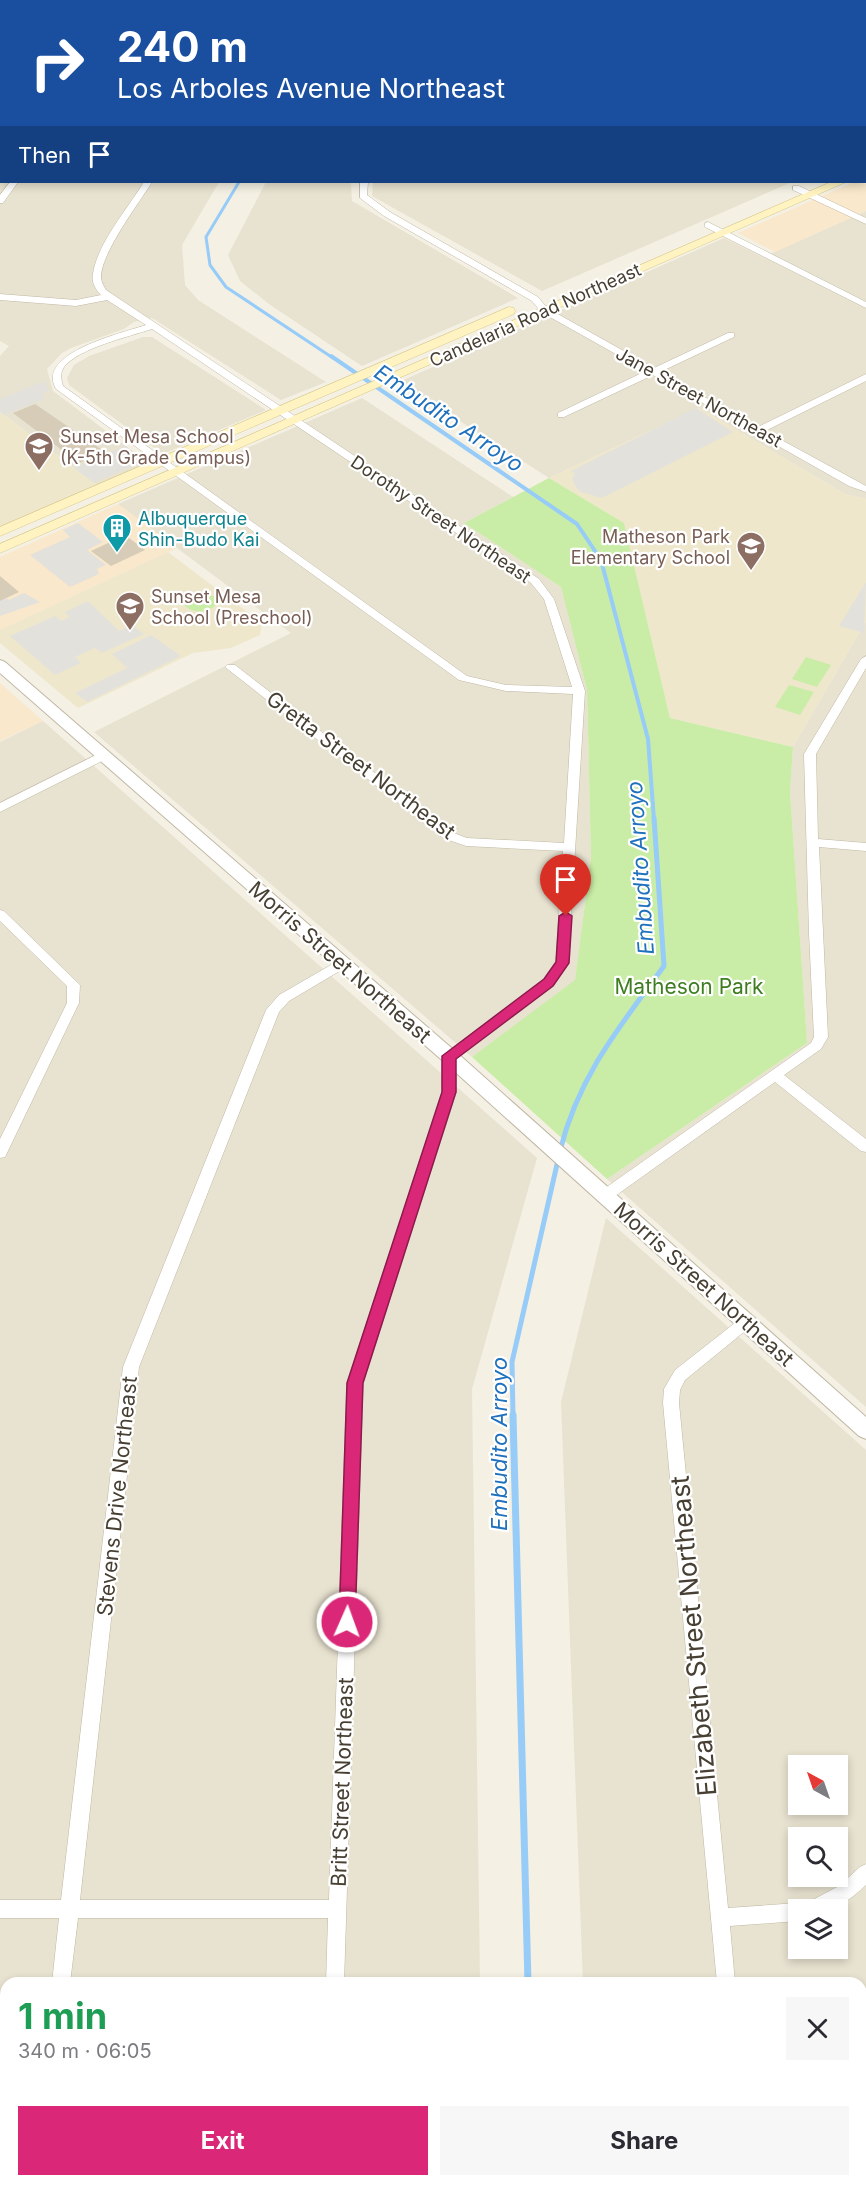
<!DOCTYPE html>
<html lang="en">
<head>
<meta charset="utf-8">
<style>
	:root { --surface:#fff; --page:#f7f7f7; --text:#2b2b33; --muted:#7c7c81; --accent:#db2777 }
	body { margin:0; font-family:Inter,sans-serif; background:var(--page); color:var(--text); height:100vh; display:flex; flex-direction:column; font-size:22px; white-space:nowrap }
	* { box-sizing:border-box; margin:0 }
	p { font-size:20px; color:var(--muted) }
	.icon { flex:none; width:33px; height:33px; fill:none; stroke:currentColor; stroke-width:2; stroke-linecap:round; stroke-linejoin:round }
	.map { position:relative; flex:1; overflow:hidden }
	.side { position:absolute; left:0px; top:1977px; width:867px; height:210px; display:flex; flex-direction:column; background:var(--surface); border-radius:18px 18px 0 0; box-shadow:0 3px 9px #0003 }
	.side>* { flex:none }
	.guide { position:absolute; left:0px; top:0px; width:867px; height:183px; box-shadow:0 3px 9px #0003; background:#1a4fa0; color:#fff; overflow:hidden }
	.needle { width:39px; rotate:320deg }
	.controls { position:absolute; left:788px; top:1755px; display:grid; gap:12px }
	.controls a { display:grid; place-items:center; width:60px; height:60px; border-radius:0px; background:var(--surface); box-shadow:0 3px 9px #0003; font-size:30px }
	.pin { position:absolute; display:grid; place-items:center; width:51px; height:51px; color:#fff; margin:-62px -26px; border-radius:50% 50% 50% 0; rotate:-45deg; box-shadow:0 0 6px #0007 }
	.pin .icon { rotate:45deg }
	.me { position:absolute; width:66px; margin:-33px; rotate:2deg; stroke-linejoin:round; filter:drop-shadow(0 0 4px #0008) }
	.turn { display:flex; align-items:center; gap:21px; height:126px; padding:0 18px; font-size:27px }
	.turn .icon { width:78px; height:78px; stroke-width:2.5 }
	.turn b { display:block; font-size:42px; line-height:51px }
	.then { display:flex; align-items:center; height:57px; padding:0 18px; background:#0003; gap:12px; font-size:22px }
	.round { display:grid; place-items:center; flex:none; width:63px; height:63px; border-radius:0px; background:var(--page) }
	.summary { display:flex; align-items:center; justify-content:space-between; height:102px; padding:0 18px }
	h1 { font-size:36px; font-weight:700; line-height:45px; color:#1e9e55 }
	.button { display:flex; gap:12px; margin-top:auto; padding:12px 18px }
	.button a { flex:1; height:69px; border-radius:0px; background:var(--accent); color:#fff; font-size:24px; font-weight:700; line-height:69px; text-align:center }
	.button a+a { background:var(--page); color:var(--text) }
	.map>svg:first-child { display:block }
</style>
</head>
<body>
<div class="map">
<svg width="866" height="2187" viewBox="0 0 866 2187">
	<rect width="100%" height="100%" fill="#f4f0e3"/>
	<g fill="#e8e2d0" fill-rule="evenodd">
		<path d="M 0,0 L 259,1 L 2,2 L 2,182 L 219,182 L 182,245 L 185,285 L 198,300 L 326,382 L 281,400 L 152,318 L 134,322 L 124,329 L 71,348 L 62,353 L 47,369 L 53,391 L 142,458 L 139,467 L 97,485 L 0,412 L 0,356 L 9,346 L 0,341 Z"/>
		<path d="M 266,182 L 351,182 L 352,201 L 518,298 L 362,366 L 269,304 L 240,281 L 228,255 Z"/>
		<path d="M 373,182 L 792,182 L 542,291 L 372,196 Z"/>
		<path d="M 866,211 L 866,499 L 845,494 L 699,408 L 549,478 L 399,382 L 724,238 L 763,257 Z"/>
		<path d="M 143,337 L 152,337 L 266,410 L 163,454 L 69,385 L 67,378 L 74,365 L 89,356 Z"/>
		<path d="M 362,398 L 513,497 L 464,523 L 561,587 L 587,690 L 591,857 L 575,981 L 472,1057 L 94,732 L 291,633 L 118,504 Z"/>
		<path d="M 866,621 L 866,1407 L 607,1179 L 807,1043 L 790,791 L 793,747 Z"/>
		<path d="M 43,721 L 537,1158 L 472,1389 L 480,1983 L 6,1983 L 6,2181 L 483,2181 L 483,2187 L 0,2187 L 0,742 Z"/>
		<path d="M 606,1218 L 866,1450 L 866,2187 L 592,2187 L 592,2181 L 861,2181 L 861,1983 L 583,1983 L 561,1402 ZM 798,1766 L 837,1766 L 837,1804 L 798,1804 ZM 798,1838 L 837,1838 L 837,1876 L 798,1876 ZM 798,1910 L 837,1910 L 837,1948 L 798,1948 Z"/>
	</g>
	<g fill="#f9e8cb">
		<path d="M 854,182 L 866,184 L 866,211 L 775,252 L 738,233 Z"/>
		<path d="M 118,504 L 177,548 L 0,630 L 0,557 Z"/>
		<path d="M 0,683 L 43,721 L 0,741 Z"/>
	</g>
	<g fill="#efe7cb">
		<path d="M 699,408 L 845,494 L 866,499 L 866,621 L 793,747 L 670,718 L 624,523 L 549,478 Z"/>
		<path d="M 0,412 L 74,468 L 97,485 L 0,528 Z"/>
		<path d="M 168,552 L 262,623 L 260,635 L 231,648 L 193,653 L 78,708 L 0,643 L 0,630 Z"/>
	</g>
	<g fill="#c9eda6">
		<path d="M 549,478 L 624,523 L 670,718 L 793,747 L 790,791 L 807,1043 L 607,1179 L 472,1057 L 575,980 L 591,857 L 587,690 L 561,587 L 464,523 Z"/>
		<path d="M 203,591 L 217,598 L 216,605 C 207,613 193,614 184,605 L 186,597 Z"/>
		<path d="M 806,657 L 831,665 L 817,687 L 792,679 Z"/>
		<path d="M 789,685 L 814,692 L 800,715 L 775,707 Z"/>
	</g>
	<g fill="#e3e1dc">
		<path d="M 45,381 L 49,391 L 41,394 L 46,398 L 4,415 L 0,412 L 0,399 Z"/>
		<path d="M 696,408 L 733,432 L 602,498 L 581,492 L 576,487 L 572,479 L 575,474 L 571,471 Z"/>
		<path d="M 125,446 L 142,458 L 142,462 L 93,482 L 74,468 Z"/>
		<path d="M 78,523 L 103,542 L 87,550 L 106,565 L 97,569 L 99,574 L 70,587 L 30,555 L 70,537 L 63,530 Z"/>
		<path d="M 866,582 L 864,633 L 839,626 Z"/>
		<path d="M 24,593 L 40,602 L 0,616 L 0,601 L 7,598 L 9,600 Z"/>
		<path d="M 88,601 L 119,631 L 132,625 L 144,634 L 102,653 L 95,648 L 75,657 L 81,663 L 55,675 L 10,636 L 55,616 L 61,621 L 70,617 L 65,612 Z"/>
		<path d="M 151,635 L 181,656 L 87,702 L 75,693 L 127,668 L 112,654 Z"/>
	</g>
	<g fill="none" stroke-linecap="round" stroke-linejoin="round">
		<path stroke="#97cbf8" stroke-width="3" d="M 239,182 L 206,237 L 210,265 L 226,287 L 333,358"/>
		<path stroke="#97cbf8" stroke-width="4" d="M 331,356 L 577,524 L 601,560 L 648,739 L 654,820"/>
		<g stroke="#97cbf8" stroke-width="5">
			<path d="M 560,1151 C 578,1077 620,1026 664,966 L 654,818"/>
			<path d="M 513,1416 L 512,1362 L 558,1160"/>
		</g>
		<g stroke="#97cbf8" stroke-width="7">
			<path d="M 513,1415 L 528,1983"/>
			<path d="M 535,2181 L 535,2187"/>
		</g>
	</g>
	<g fill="#d6ccb7">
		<path d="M 35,404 L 105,452 L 79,463 L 13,413 Z"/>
		<path d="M 125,535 L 145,550 L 111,566 L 91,551 Z"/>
		<path d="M 0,576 L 19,592 L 0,601 Z"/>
	</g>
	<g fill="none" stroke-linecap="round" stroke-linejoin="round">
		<g stroke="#c0b8a4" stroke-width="1">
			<g id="minor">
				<path d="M 60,0 L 68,0 L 60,2 Z"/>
				<path d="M 177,0 L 187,0 L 188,2 L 178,2 Z"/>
				<path d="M 389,0 L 397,0 L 389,2 Z"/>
				<path d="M 445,0 L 453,0 L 445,2 Z"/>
				<rect x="0" y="94" width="2" height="4"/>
				<path d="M 10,182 L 18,182 L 3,203 L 0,203 L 0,195 Z"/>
				<path d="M 144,182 L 152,182 C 139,203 101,253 101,277 C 101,282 104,286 106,290 L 539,579 L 554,599 L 585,691 L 568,963 L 553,986 L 456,1058 L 456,1093 L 363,1383 L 344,1983 L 326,1983 L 328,1918 L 78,1918 L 70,1983 L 52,1983 L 59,1918 L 0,1918 L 0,1900 L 61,1900 L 123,1367 L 266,1010 L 279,995 L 343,958 L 348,960 L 349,963 L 348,966 L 289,1001 L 279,1012 L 139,1367 L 80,1900 L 329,1900 L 347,1383 L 442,1093 L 442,1056 L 543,980 L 556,962 L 563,851 L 466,846 L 443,838 L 225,667 L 227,665 L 235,665 L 451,832 L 467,838 L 564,843 L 573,694 L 506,691 L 459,680 L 56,389 C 35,353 122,333 146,325 L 107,300 L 76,306 L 0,300 L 0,294 L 76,300 L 101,295 C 96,290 91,282 93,274 C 97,244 128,208 144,182 ZM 152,329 L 531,583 L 544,599 L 572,687 L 506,685 L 467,676 L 63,386 C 61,379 60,373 64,367 C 79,348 128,337 152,329 Z"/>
				<path d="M 360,182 L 368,182 L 367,195 L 390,212 L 538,297 L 547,308 L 654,368 L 728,333 L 734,333 L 734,337 L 660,372 L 758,427 L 866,374 L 866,381 L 765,431 L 866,486 L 866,492 L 849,486 L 653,375 L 564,417 L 558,417 L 558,413 L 646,371 L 541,312 L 532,301 L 384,216 L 360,198 Z"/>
				<path d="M 793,186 L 799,186 L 866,218 L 866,224 L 793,190 Z"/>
				<path d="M 708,222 L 866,302 L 866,308 L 705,227 L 705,223 Z"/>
				<path d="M 866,656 L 866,668 L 816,754 L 818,839 L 866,843 L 866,851 L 819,847 L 828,1037 L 821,1049 L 784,1075 L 866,1139 L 866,1152 L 861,1151 L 775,1082 L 611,1199 L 601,1199 L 599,1195 L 601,1191 L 811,1043 L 814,1037 L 809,933 L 804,754 L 861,659 Z"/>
				<path d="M 102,752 L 108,756 L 106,759 L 0,812 L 0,803 Z"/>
				<path d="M 0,910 L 4,911 L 80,985 L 79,1003 L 7,1153 L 5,1157 L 0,1158 L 0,1139 L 67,1003 L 67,986 L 0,921 Z"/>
				<path d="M 745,1317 L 750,1319 L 752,1323 L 750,1327 L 685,1380 L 680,1390 L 679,1403 L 728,1908 L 798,1903 L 803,1905 L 839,1886 L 860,1867 L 866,1864 L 866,1885 C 840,1909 832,1910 798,1910 L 798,1921 L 730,1926 L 735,1983 L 717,1983 L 663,1403 L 664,1389 L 675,1370 L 740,1319 Z"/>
				<path d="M 25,2181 L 45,2181 L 44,2187 L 24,2187 Z"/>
				<rect x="319" y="2181" width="20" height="6"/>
				<rect x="735" y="2181" width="20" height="6"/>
			</g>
		</g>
		<g stroke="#c0b8a4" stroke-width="2">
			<path id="tertiary" d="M 0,660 L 5,662 L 455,1051 L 866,1417 L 866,1439 L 859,1436 L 443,1061 L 0,673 Z"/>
		</g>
		<g stroke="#d9c98d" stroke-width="1">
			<g id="secondary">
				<path d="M 691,0 L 704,0 L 705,2 L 692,2 Z"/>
				<path d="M 717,0 L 730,0 L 731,2 L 718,2 Z"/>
				<path d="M 831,182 L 846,182 L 0,553 L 0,544 Z"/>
				<path d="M 509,307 L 514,308 L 515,311 L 514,314 L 0,536 L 0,527 Z"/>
			</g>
		</g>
		<use href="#minor" fill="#fff" fill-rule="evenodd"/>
		<use href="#tertiary" fill="#fff" fill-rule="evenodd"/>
		<use href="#secondary" fill="#fff4c1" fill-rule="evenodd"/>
	</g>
	<path fill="#db2777" stroke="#8e194d" stroke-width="1.5" d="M 566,912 L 572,916 L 569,963 L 553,986 L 456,1059 L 456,1092 L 363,1383 L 355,1622 L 353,1628 L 347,1630 L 341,1628 L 339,1622 L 347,1383 L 442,1092 L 442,1056 L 544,979 L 556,962 L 559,916 Z"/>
	<defs>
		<g id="school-pin" transform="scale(1.5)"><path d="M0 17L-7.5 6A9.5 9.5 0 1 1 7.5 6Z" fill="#8d6e63" stroke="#fff"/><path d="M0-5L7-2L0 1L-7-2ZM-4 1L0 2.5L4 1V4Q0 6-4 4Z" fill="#fff"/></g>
		<g id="building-pin" transform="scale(1.5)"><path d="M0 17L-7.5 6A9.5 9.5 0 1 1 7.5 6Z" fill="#0f9aa8" stroke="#fff"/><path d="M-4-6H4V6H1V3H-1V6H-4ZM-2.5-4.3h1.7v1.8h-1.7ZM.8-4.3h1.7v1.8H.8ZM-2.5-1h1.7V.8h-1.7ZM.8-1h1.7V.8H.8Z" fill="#fff"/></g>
	</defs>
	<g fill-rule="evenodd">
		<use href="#school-pin" x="39" y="446"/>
		<use href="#building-pin" x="117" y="528"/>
		<use href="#school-pin" x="751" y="546"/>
		<use href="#school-pin" x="130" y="606"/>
	</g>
	<g text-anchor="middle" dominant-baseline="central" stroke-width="4.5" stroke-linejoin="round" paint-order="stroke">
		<g font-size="18" fill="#463f32" stroke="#fff">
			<text transform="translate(535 315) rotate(-24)">Candelaria Road Northeast</text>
			<text transform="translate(699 397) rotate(29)">Jane Street Northeast</text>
			<text transform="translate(441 519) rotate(34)">Dorothy Street Northeast</text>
		</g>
		<g font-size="18" fill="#785e54" stroke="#fff" text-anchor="start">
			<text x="60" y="436">Sunset Mesa School<tspan x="60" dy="21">(K-5th Grade Campus)</tspan></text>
			<text x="730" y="536" text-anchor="end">Matheson Park<tspan x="730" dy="21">Elementary School</tspan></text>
			<text x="151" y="596">Sunset Mesa<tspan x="151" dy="21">School (Preschool)</tspan></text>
		</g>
		<g font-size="18" fill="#0d838f" stroke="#fff" text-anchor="start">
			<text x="138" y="518">Albuquerque<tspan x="138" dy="21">Shin-Budo Kai</tspan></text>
		</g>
		<g font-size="21" fill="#463f32" stroke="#fff">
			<text transform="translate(361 765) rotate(37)">Gretta Street Northeast</text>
			<text transform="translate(340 962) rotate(41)">Morris Street Northeast</text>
			<text transform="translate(704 1284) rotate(42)">Morris Street Northeast</text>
			<text transform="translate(117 1496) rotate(-84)">Stevens Drive Northeast</text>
			<text transform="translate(342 1782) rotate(-88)">Britt Street Northeast</text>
		</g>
		<g font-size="21" fill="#3e7e20" stroke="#fff">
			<text x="689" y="986">Matheson Park</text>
		</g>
		<g font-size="22" font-style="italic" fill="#2071bd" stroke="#fff">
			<text transform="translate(449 418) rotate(34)">Embudito Arroyo</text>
			<text transform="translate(640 868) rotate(-94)">Embudito Arroyo</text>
			<text transform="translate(499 1444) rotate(-90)">Embudito Arroyo</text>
		</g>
		<g font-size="26" fill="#463f32" stroke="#fff">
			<text transform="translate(693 1636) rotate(-95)">Elizabeth Street Northeast</text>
		</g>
	</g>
</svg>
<div class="controls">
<a><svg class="needle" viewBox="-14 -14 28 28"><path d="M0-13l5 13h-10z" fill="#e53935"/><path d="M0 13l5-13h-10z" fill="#7c7c81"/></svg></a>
<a><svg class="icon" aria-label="search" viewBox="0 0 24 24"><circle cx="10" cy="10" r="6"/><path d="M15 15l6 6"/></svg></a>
<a><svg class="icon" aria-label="layers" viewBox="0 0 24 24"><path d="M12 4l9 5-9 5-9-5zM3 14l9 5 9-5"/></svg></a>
</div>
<div class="pin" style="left:566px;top:916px;background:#d93025"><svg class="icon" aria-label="arrive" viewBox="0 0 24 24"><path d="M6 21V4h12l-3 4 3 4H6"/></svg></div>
<svg class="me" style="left:347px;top:1622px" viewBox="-20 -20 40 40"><circle r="17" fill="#db2777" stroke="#fff" stroke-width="3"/><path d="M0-11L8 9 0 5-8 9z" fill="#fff"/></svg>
<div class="guide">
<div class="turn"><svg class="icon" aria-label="right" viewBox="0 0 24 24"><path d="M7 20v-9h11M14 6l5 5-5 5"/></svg><div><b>240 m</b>Los Arboles Avenue Northeast</div></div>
<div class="then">Then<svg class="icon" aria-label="arrive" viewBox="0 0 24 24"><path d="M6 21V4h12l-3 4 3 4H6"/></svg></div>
</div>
<section class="side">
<div class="summary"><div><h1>1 min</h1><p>340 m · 06:05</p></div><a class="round"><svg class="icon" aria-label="close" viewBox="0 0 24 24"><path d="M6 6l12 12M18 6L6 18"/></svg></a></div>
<div class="button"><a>Exit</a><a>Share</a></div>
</section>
</div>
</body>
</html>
